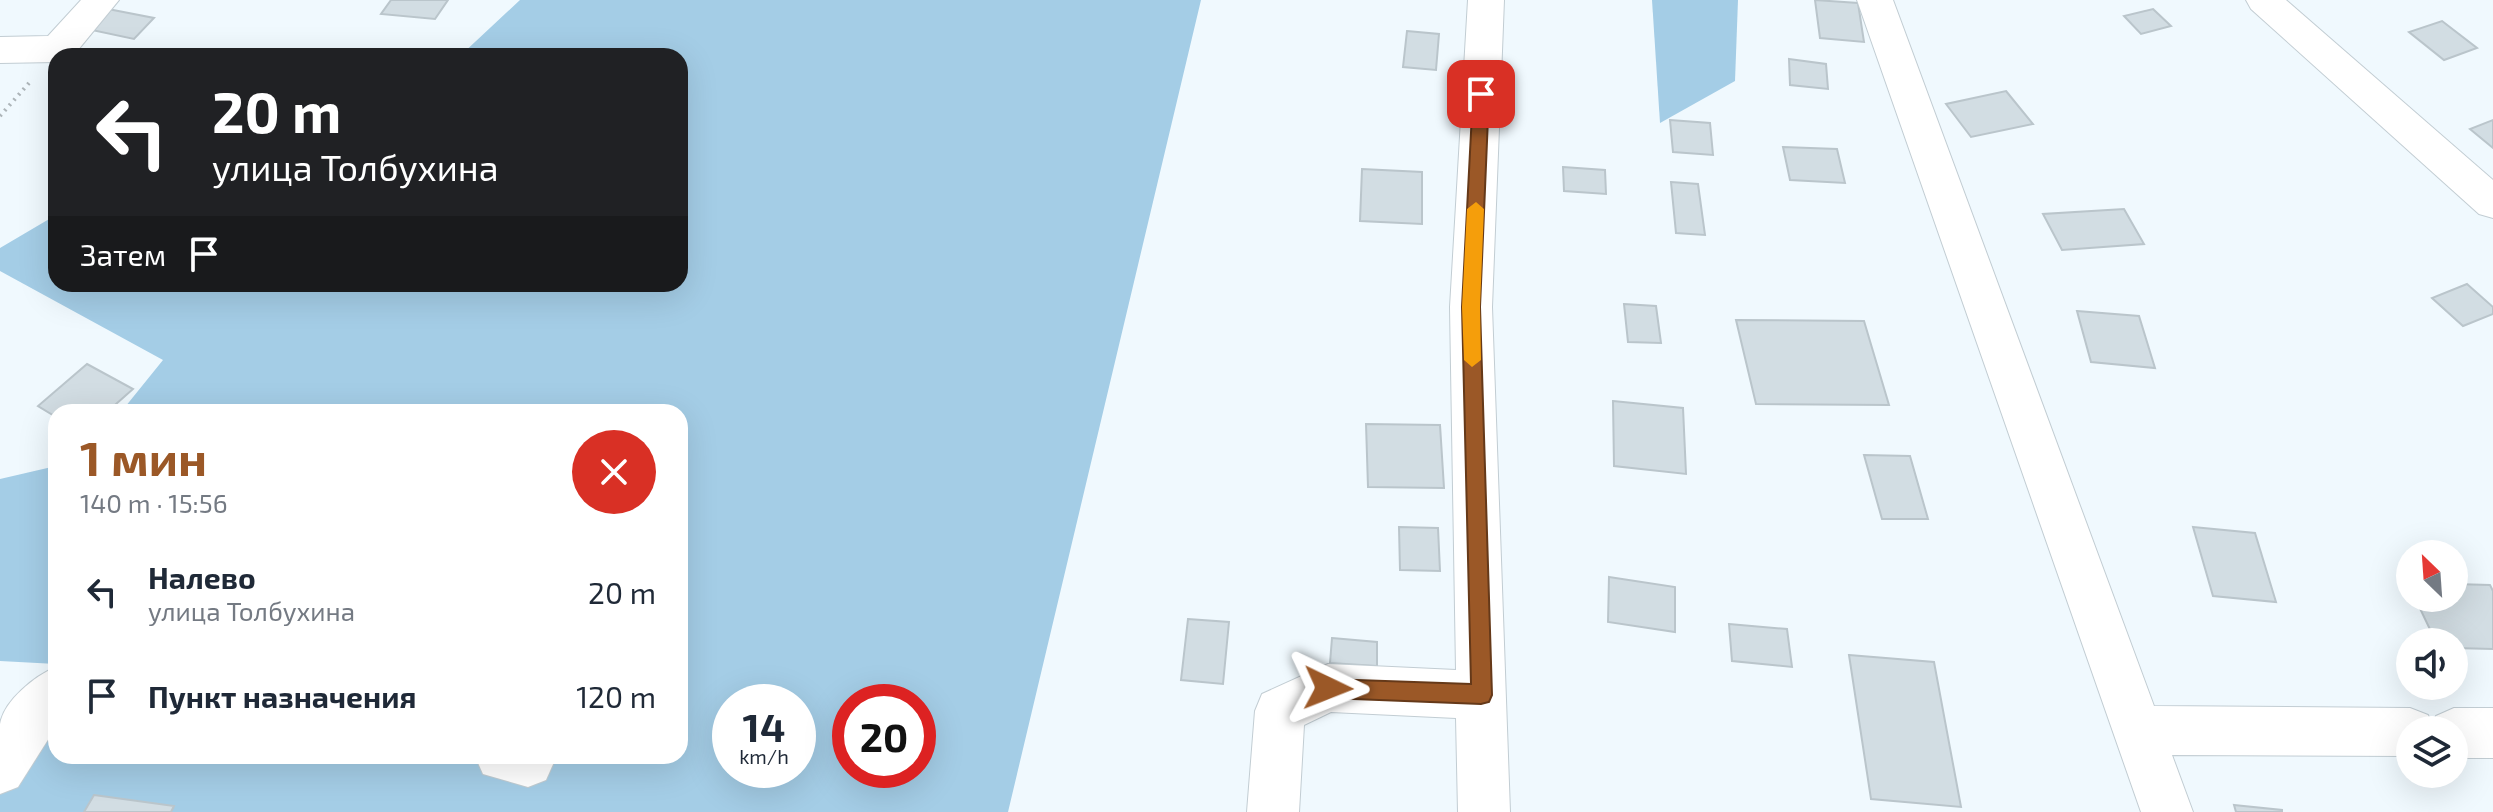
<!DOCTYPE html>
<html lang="ru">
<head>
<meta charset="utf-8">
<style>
	:root { --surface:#fff; --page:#f2f2f3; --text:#1f2937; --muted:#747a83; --accent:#9b5827 }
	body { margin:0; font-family:"Exo 2",sans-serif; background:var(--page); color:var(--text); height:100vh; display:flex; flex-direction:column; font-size:30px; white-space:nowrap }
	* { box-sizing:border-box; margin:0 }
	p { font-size:26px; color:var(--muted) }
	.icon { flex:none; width:44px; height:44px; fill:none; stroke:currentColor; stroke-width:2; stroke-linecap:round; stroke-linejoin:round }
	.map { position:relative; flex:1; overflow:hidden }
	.panel { position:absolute; left:48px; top:404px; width:640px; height:360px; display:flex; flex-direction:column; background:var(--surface); border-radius:24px; box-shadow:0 8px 32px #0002 }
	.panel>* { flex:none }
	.hud { position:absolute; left:48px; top:48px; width:640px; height:244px; border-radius:24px; box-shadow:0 8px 32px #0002; background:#202124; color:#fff; overflow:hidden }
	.needle { width:52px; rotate:335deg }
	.tools { position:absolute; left:2396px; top:540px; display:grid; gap:16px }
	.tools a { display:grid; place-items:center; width:72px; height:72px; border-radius:50%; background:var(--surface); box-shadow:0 8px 32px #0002; font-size:40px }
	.speed { position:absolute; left:712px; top:684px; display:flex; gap:16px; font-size:40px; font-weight:700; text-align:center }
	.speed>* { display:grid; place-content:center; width:104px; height:104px; border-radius:50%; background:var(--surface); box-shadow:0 8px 32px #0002; line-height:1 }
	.speed small { font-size:20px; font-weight:400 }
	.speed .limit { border:12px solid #d22; background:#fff; color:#111 }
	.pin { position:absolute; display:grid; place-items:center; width:68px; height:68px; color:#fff; margin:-34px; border-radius:16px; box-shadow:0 4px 12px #0006 }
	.me { position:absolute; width:88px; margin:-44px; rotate:92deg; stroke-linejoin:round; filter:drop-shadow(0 0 6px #0008) }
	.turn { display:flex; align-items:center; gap:28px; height:168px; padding:0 32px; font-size:36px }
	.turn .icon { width:104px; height:104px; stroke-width:2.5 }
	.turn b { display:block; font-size:56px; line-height:68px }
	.then { display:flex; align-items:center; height:76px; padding:0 32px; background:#0003; gap:16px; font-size:30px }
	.round { display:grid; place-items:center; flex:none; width:84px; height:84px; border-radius:42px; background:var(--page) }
	.overview { display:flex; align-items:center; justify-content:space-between; height:136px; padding:0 32px }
	h1 { font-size:48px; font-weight:700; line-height:60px; color:var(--accent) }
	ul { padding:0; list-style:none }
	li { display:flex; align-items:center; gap:24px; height:104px; padding:0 32px }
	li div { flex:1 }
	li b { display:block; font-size:30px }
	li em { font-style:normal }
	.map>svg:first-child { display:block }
</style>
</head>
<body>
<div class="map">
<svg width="2493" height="812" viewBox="0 0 2493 812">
	<rect width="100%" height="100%" fill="#f0f9fe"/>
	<g fill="#a4cde6" fill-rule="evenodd">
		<path d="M 520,0 L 1201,0 L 1008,812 L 0,812 L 0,769 L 56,691 L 56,756 L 680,756 L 680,412 L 121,412 L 163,360 L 0,271 L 0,248 L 56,215 L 56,284 L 680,284 L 680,56 L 460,56 ZM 730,702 L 798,702 L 798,770 L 730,770 ZM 850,702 L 918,702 L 918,770 L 850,770 Z"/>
		<path d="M 1652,0 L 1738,0 L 1735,81 L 1660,123 Z"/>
		<path d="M 56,466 L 56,664 L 0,661 L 0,479 Z"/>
	</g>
	<g fill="#d2dde3" stroke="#bac5cb" stroke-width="2">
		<path d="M 391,0 L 448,0 L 435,19 L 381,14 Z"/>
		<path d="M 1815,0 L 1858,3 L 1864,42 L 1820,38 Z"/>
		<path d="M 108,9 L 154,18 L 134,39 L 87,29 Z"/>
		<path d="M 2153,9 L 2171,26 L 2141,34 L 2124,16 Z"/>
		<path d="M 2442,21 L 2477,48 L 2444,60 L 2409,32 Z"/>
		<path d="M 1407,31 L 1439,34 L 1436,70 L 1403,67 Z"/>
		<path d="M 1789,59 L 1826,64 L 1828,89 L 1790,85 Z"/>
		<path d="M 2006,91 L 2033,124 L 1971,137 L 1946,104 Z"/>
		<path d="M 1670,120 L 1710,123 L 1713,155 L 1673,152 Z"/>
		<path d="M 2493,120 L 2493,148 L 2470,129 Z"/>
		<path d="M 1783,147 L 1837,149 L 1845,183 L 1790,180 Z"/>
		<path d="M 1563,167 L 1605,170 L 1606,194 L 1564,191 Z"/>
		<path d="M 1362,169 L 1422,172 L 1422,224 L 1360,221 Z"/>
		<path d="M 1671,182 L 1698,184 L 1705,235 L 1676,233 Z"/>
		<path d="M 2124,209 L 2144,244 L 2062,250 L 2043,214 Z"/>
		<path d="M 2467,284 L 2493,307 L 2493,314 L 2463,326 L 2432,298 Z"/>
		<path d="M 1624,304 L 1656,306 L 1661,343 L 1628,342 Z"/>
		<path d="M 2077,311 L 2139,316 L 2155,368 L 2091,362 Z"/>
		<path d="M 1736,320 L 1864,321 L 1889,405 L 1756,404 Z"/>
		<path d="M 87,364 L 133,389 L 107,412 L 56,412 L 56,417 L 38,406 Z"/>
		<path d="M 1613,401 L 1683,408 L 1686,474 L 1614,466 Z"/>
		<path d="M 1366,424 L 1440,425 L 1444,488 L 1368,487 Z"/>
		<path d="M 1864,455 L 1910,456 L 1928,519 L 1882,519 Z"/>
		<path d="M 1399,527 L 1438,528 L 1440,571 L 1400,570 Z"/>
		<path d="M 2193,527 L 2255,533 L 2276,602 L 2213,596 Z"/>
		<path d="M 1609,577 L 1675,587 L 1675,632 L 1608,622 Z"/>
		<path d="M 2454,584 L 2490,585 L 2493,591 L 2493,649 L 2454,648 L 2454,642 L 2436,642 L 2415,598 L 2454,598 Z"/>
		<path d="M 1188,619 L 1229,622 L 1223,684 L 1181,680 Z"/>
		<path d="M 1729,624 L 1787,629 L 1792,667 L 1732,661 Z"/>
		<path d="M 1332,638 L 1377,642 L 1377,666 L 1330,663 Z"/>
		<path d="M 1849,655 L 1934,662 L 1961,807 L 1871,799 Z"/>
		<path d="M 94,795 L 174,806 L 171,812 L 84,812 Z"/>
		<path d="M 2234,805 L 2282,810 L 2282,812 L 2236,812 Z"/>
	</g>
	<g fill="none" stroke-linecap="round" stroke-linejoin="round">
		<g stroke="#c2cdd3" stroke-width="2">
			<g id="minor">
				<path d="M 81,0 L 119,0 L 73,56 L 56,56 L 56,62 L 0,63 L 0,37 L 48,36 Z"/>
				<path d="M 1468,0 L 1504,0 L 1492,307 L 1510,812 L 1458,812 L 1456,718 L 1331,712 L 1304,725 L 1299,812 L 1247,812 L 1255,711 L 1262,694 L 1328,664 L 1456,670 L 1450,307 Z"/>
				<path d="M 1857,0 L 1893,0 L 2154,706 L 2410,708 L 2428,715 L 2432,725 L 2436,716 L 2454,708 L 2493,708 L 2493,758 L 2454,758 L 2454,730 L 2410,730 L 2410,756 L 2172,755 L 2193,812 L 2141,812 Z"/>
				<path d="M 2246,0 L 2286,0 L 2493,180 L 2493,218 L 2479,214 L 2251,9 Z"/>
				<path d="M 56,667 L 56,727 L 18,787 L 0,794 C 0,772 0,746 0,724 C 4,700 35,676 56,667 Z"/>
				<path d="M 475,756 L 551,756 L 554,762 L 546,780 L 528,787 L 483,774 Z"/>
			</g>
		</g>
		<path stroke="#adb5b9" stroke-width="4" stroke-dasharray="2 5" stroke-linecap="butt" d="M 0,116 L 29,83"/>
		<use href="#minor" fill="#fff" fill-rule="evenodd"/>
	</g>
	<path fill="#9b5827" stroke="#653919" stroke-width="2" d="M 1481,88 L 1489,94 L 1480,307 L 1492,695 L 1489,702 L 1481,704 L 1328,698 L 1321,695 L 1318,688 L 1321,681 L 1328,679 L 1471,684 L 1462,307 L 1473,94 Z"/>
	<path fill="#f59e0b" d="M 1476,202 L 1484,209 L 1480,307 L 1481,360 L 1472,367 L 1464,360 L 1462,307 L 1467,209 Z"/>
</svg>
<div class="tools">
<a><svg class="needle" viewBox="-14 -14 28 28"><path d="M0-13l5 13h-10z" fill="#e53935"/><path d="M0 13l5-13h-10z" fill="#747a83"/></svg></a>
<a><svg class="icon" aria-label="sound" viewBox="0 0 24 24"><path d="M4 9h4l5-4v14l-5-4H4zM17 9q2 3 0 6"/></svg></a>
<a><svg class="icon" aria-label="layers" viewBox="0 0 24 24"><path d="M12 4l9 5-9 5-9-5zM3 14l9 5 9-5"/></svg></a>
</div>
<div class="speed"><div>14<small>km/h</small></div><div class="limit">20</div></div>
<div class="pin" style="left:1481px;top:94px;background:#d93025"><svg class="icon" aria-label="arrive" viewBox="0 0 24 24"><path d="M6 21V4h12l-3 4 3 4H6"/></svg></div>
<svg class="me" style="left:1328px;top:688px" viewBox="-20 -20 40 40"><path d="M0-17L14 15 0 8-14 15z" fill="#9b5827" stroke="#fff" stroke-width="4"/></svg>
<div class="hud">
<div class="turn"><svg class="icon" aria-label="left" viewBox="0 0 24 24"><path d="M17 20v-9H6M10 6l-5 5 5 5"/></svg><div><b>20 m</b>улица Толбухина</div></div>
<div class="then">Затем<svg class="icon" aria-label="arrive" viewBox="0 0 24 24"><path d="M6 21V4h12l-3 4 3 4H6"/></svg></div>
</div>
<section class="panel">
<div class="overview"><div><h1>1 мин</h1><p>140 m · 15:56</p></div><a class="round" style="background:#d93025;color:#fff"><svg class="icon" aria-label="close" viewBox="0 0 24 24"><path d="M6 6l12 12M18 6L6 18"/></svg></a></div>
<ul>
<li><svg class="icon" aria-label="left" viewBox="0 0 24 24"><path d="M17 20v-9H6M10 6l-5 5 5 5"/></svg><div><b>Налево</b><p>улица Толбухина</p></div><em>20 m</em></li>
<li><svg class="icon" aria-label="arrive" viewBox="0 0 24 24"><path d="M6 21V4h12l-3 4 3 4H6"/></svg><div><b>Пункт назначения</b></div><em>120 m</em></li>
</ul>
</section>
</div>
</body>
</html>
